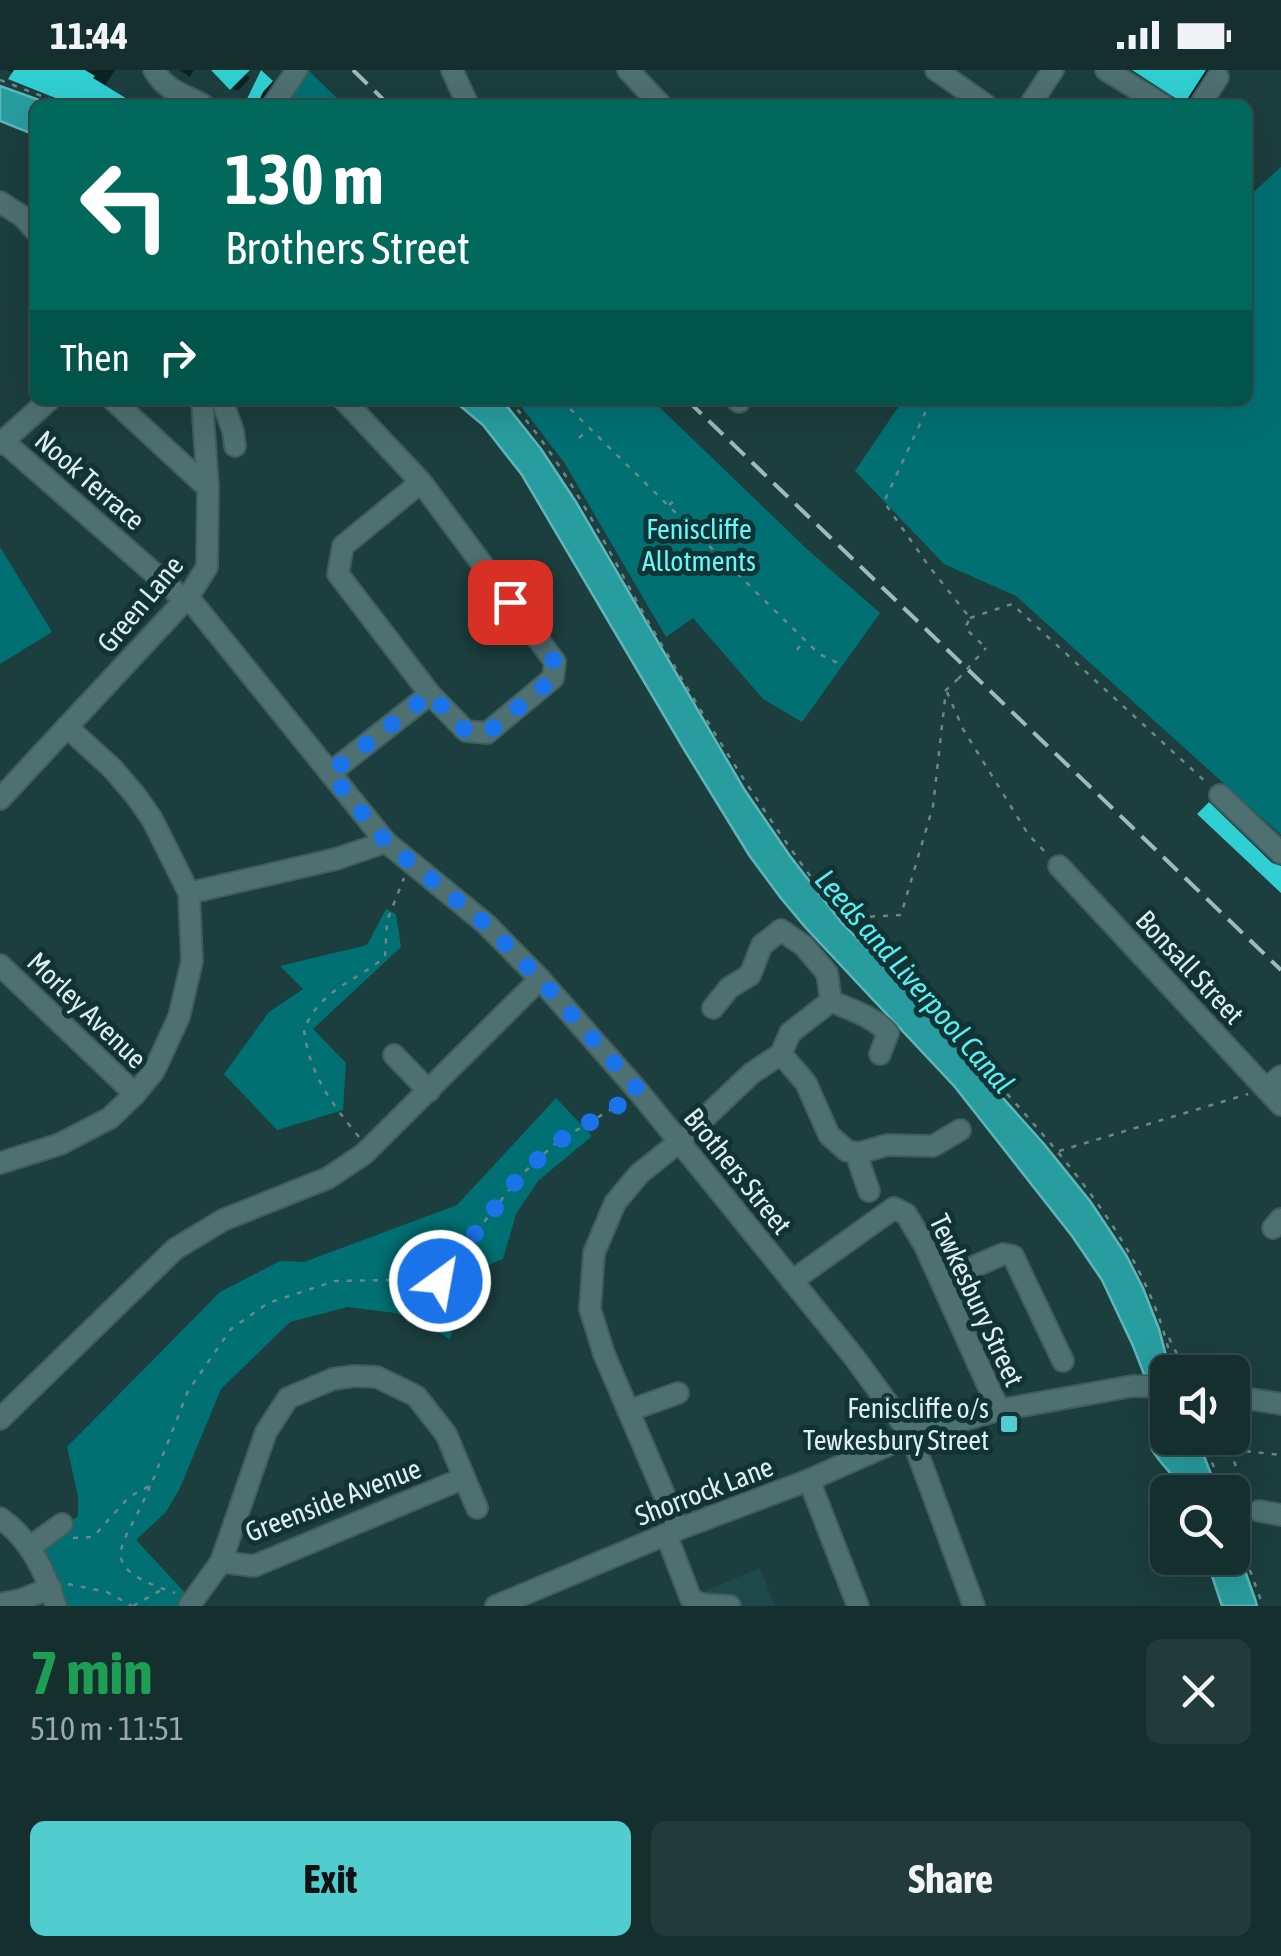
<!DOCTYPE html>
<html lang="en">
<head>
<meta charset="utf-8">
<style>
	:root { --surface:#152e2e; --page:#223a3a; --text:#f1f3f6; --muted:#9da8aa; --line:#344a4a; --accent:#52cdcf }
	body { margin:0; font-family:"Asap Condensed",sans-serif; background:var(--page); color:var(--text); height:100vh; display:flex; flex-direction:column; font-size:38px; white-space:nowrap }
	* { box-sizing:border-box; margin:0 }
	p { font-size:32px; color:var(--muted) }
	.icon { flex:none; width:55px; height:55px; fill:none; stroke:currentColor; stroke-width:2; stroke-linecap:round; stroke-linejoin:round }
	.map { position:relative; height:1536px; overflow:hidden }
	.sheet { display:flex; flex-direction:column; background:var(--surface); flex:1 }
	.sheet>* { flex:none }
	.hud { position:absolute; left:30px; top:30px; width:1222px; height:305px; border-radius:15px; box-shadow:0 10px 40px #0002,0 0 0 2px var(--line); background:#00695c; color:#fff; overflow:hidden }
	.buttons { position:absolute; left:1150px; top:1285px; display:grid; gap:20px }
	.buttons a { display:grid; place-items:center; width:100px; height:100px; border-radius:15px; background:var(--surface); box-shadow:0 10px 40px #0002,0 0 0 2px var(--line); font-size:50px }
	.pin { position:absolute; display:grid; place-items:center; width:85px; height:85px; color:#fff; margin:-42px; border-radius:20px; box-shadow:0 5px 15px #0006 }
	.me { position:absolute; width:110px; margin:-55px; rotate:32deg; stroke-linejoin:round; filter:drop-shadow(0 0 8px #0008) }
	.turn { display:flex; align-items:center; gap:35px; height:210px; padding:0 30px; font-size:45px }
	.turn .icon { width:130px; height:130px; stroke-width:2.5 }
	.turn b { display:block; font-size:70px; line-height:85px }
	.then { display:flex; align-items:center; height:95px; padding:0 30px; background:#0003; gap:20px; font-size:38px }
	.round { display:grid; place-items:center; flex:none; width:105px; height:105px; border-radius:15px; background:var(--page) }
	.headline { display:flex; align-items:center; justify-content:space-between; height:170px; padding:0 30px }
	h1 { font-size:60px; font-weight:700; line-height:75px; color:#1e9e55 }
	.primary-button { display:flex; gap:20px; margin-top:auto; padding:20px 30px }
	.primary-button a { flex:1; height:115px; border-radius:15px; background:var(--accent); color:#111; font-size:40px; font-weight:700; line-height:115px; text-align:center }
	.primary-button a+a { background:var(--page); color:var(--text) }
	.status { display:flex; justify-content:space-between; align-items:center; height:70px; padding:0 50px; background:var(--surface); direction:ltr }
	.status svg { height:28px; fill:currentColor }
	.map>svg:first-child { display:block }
</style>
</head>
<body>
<div class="status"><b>11:44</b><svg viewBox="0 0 49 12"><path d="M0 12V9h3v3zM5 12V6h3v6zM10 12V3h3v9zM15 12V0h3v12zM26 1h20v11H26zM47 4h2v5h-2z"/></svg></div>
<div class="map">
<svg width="1281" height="1536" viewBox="0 0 1281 1536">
	<rect width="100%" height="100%" fill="#1c3e3e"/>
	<path fill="#1d494a" d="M 760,1498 L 775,1536 L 683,1536 L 671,1505 L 695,1525 Z"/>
	<g fill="#007073">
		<path d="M 308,0 L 344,35 L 285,35 Z"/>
		<path d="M 1281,97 L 1281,765 L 1016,526 L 944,494 L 855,401 L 903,330 L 1248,330 L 1248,127 Z"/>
		<path d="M 516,330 L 652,330 L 809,481 L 880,543 L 802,652 L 763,629 L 693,548 L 666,567 L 564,392 Z"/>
		<path d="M 0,477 L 52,562 L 0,594 Z"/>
		<path d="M 386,839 L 396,844 L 401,877 L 313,959 L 346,993 L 343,1040 L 277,1060 L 224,1004 L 269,942 L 303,919 L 280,896 L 367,875 Z"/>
		<path d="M 556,1028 L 592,1066 L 538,1111 L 516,1144 L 503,1189 C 466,1201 459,1235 450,1270 L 433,1257 L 395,1243 L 348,1237 L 290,1252 L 221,1319 L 180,1418 L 166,1442 L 136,1470 L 189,1527 L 183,1536 L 62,1536 L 37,1479 L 78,1446 L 78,1426 L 67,1377 L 220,1222 L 280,1191 L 304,1192 L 457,1135 Z"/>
	</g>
	<g fill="#289da0" stroke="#5eb6b8" stroke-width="2.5">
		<path d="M 0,16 L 53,35 L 35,35 L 35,65 L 0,51 Z"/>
		<path d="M 453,330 L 502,330 L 541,379 L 576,432 L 744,719 L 790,786 L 841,852 L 889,901 L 1044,1074 L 1090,1131 L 1126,1185 L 1143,1218 L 1159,1259 L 1169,1297 L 1168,1368 L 1197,1368 L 1218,1422 L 1184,1422 C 1178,1408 1160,1395 1151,1378 L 1160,1345 L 1133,1276 L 1102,1210 L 1072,1166 L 955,1017 L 805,857 L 780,827 L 749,785 L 685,681 L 522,405 L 483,355 Z"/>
		<path d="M 1233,1467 L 1255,1529 L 1257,1536 L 1222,1536 L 1206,1488 L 1232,1488 Z"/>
	</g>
	<g fill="#0007">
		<path d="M 7,0 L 79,0 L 84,3 L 86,0 L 115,0 L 104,17 L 133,35 L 73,35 Z"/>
		<path d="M 179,0 L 194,0 L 190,7 Z"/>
		<path d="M 223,0 L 242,0 L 250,8 L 238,21 L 232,18 Z"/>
		<path d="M 1145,0 L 1213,0 L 1201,35 L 1189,35 L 1143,4 Z"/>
		<path d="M 266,5 L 276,15 L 262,35 L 247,35 Z"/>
	</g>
	<g fill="#30cfd2">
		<path d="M 14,0 L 85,0 L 95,6 L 93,8 L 137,35 L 92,35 L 82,29 L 78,35 L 73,35 L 8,9 Z"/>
		<path d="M 211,0 L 250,0 L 230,20 Z"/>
		<path d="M 261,0 L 273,11 L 263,22 L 257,35 L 244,35 Z"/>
		<path d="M 1132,0 L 1206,0 L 1188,28 L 1186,35 Z"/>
		<path d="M 1209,732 L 1272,793 L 1281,796 L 1281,823 L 1197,744 Z"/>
	</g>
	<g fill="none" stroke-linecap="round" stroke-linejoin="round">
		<g stroke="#3f5d5e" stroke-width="24">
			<g id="minor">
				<path d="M 154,0 C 166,21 183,24 203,35"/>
				<path d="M 452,0 L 468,35"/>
				<path d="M 628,0 L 661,35"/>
				<path d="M 936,0 L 986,35"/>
				<path d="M 1106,0 L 1163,35"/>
				<path d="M 273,35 L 297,0"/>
				<path d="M 1030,35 L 1053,0"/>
				<path d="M 1200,35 L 1218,7"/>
				<path d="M 0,132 L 22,146 L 35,160"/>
				<path d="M 113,330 L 208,418"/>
				<path d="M 222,330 L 233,361 L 235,376"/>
				<path d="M 344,330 L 421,412 L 555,592 L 553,608 L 487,663 L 466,661 L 430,624 L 338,504 L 343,476 L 421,412"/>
				<path d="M 737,330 L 739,332"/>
				<path d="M 3,371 L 179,525 L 188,527 L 386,772 L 486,854 L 540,909 L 639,1022 L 854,1287 L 911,1365 L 974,1536"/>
				<path d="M 0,374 L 49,330"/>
				<path d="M 330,703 L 430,624"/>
				<path d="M 1220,725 L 1281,783"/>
				<path d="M 0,729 L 188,527 L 207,497 L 208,418 L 202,330"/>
				<path d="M 1059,796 L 1281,1035"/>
				<path d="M 189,823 L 336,789 L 386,772"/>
				<path d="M 0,895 L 135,1024"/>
				<path d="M 831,931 C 851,940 873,946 888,963 L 880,984"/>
				<path d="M 781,984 L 806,1013 L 829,1065 L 847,1081 L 859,1083 L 887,1075 L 933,1076 L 960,1060"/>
				<path d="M 394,985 L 429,1021"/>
				<path d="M 1266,1019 L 1281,1006"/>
				<path d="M 859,1083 L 859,1092 L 869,1121"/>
				<path d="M 0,1093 L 60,1074 L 110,1048 L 135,1024 L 154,1001 L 179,947 L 192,891 L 189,823 L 152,749 L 136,726 L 112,698 L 67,657"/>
				<path d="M 1273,1158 L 1281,1149"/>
				<path d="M 792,1211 L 894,1138 L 906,1144 L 925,1176 L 999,1340"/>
				<path d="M 941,1211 L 1003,1184 L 1013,1186 L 1063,1291"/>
				<path d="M 1232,1326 L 1281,1334"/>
				<path d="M 628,1341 L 678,1323"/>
				<path d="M 0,1349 L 175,1179 L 223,1150 L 328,1108 L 364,1084 L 540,909"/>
				<path d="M 809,1410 L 858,1536"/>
				<path d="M 1259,1441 L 1281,1445"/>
				<path d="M 0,1448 C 30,1469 45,1501 56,1536"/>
				<path d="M 679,1459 L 604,1284 L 590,1239 L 594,1183 L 615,1133 L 639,1104 L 679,1072 L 752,1003 L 781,984 L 790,963 L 831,931 L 827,903 L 804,876 L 781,860 L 762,875 L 750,905 L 729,918 L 713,938"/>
				<path d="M 666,1464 L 691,1529 L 701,1534 L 730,1536"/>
				<path d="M 30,1477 L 62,1454"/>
				<path d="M 221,1492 L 254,1496 L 464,1408"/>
				<path d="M 0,1534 L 20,1530 L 51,1518"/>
				<path d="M 189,1536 L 221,1492 L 266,1362 L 288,1328 L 333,1309 L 354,1306 L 377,1307 L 416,1326 L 446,1364 L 477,1438"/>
				<path d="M 496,1536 L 679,1459 L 809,1410 L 911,1365 L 999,1340 L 1133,1316 L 1168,1317"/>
			</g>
		</g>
		<g stroke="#6b8787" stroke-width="2.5" stroke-dasharray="5 8" stroke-linecap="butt">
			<path d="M 0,10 L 65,35"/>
			<path d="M 509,330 C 568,396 606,477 649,553 C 705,649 762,744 830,832 C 852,860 879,883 903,908 C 932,940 960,972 989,1004 C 1066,1089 1153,1184 1173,1301"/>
			<path d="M 561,330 L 819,584 L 842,595"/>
			<path d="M 931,330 L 884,432 L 928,495 L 970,548 L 965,558 L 986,578"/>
			<path d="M 579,368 L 588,360"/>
			<path d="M 669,435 L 677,428"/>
			<path d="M 970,548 L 1012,534 L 1208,714"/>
			<path d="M 797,580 L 803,571"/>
			<path d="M 947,622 L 963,659 L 1028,764 L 1047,784"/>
			<path d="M 844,848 L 901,845 L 933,736 L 946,620 L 958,609"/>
			<path d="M 359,1067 C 332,1034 309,1004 304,960 C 320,919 354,913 385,887 L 387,851 L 404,808"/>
			<path d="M 1059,1081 L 1248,1024"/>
			<path d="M 394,1210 L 416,1220 L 436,1238 L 443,1187"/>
			<path d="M 1169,1268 L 1186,1302"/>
			<path d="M 1203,1368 L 1223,1422"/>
			<path d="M 1207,1377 L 1281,1385"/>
			<path d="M 1230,1379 L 1247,1430"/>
			<path d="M 150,1416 C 125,1479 89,1494 175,1523"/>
			<path d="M 1232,1451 L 1263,1536"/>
			<path d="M 1234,1454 L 1246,1448"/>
			<path d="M 73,1468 L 93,1467 L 129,1427 L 151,1415 L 188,1321 L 231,1259 L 268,1233 L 335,1211 L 393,1210 L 470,1170 L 520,1106 L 557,1072 L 625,1031"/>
			<path d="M 68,1514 L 107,1522 L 132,1536"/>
			<path d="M 133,1536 L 161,1520"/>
		</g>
		<use href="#minor" stroke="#4e7071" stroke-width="20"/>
		<g stroke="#a1b9b9" stroke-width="4" stroke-dasharray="20 10" stroke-linecap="butt">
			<path d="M 353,0 L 389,35"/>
			<path d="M 687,330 L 1281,900"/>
		</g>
		<path stroke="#6b8787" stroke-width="2.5" stroke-dasharray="5 8" stroke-linecap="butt" d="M 958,609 L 986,578"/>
	</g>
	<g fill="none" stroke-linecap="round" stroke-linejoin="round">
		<path stroke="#1a73e8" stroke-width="18" stroke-dasharray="0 32.4" d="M 440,1211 L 444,1184 L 470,1170 L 520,1106 L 557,1072 L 640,1022 L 540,909 L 486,854 L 386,772 L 330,703 L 430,624 L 466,661 L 487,663 L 554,608 L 555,592 L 510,532"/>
	</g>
	<rect fill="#52cdcf" stroke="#113334" stroke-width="4" x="999" y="1344" width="20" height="20" rx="5"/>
	<g text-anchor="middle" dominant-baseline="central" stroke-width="10" stroke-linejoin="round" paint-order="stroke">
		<g font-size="28" fill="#ddf0f0" stroke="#113334">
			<text transform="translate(90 410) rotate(41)">Nook Terrace</text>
			<text transform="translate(140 534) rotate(-50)">Green Lane</text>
			<text transform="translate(1190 897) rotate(47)">Bonsall Street</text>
			<text transform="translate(87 940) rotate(44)">Morley Avenue</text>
			<text transform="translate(738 1101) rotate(51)">Brothers Street</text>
			<text transform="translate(977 1230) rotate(65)">Tewkesbury Street</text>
			<text transform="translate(704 1421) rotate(-21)">Shorrock Lane</text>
			<text transform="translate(333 1430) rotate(-21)">Greenside Avenue</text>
		</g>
		<g font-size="28" fill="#67f6fa" stroke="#113334">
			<text x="699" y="459">Feniscliffe<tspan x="699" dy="32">Allotments</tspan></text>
		</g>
		<g font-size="28" fill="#ddf0f0" stroke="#113334" text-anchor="end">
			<text x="989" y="1338">Feniscliffe o/s<tspan x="989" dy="32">Tewkesbury Street</tspan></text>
		</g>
		<g font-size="30" font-style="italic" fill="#5cedf1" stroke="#113334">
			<text transform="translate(915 911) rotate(49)">Leeds and Liverpool Canal</text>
		</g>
	</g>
</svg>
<div class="buttons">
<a><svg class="icon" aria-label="sound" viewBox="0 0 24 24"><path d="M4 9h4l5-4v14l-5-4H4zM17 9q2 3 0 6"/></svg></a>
<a><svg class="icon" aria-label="search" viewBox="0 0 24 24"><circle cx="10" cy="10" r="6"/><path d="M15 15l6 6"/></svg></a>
</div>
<div class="pin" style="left:510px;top:532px;background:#d93025"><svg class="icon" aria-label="arrive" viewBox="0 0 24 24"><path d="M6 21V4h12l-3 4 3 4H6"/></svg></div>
<svg class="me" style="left:440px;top:1211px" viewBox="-20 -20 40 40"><circle r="17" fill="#1a73e8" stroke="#fff" stroke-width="3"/><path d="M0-11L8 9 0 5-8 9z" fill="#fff"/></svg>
<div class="hud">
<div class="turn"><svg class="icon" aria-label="left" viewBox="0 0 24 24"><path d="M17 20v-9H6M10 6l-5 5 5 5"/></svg><div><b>130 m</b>Brothers Street</div></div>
<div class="then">Then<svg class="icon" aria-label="right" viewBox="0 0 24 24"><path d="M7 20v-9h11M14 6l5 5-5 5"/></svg></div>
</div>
</div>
<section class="sheet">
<div class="headline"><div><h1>7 min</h1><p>510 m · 11:51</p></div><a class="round"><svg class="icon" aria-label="close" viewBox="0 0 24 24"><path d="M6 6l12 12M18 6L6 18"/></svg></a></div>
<div class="primary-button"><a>Exit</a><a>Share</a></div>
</section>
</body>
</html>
